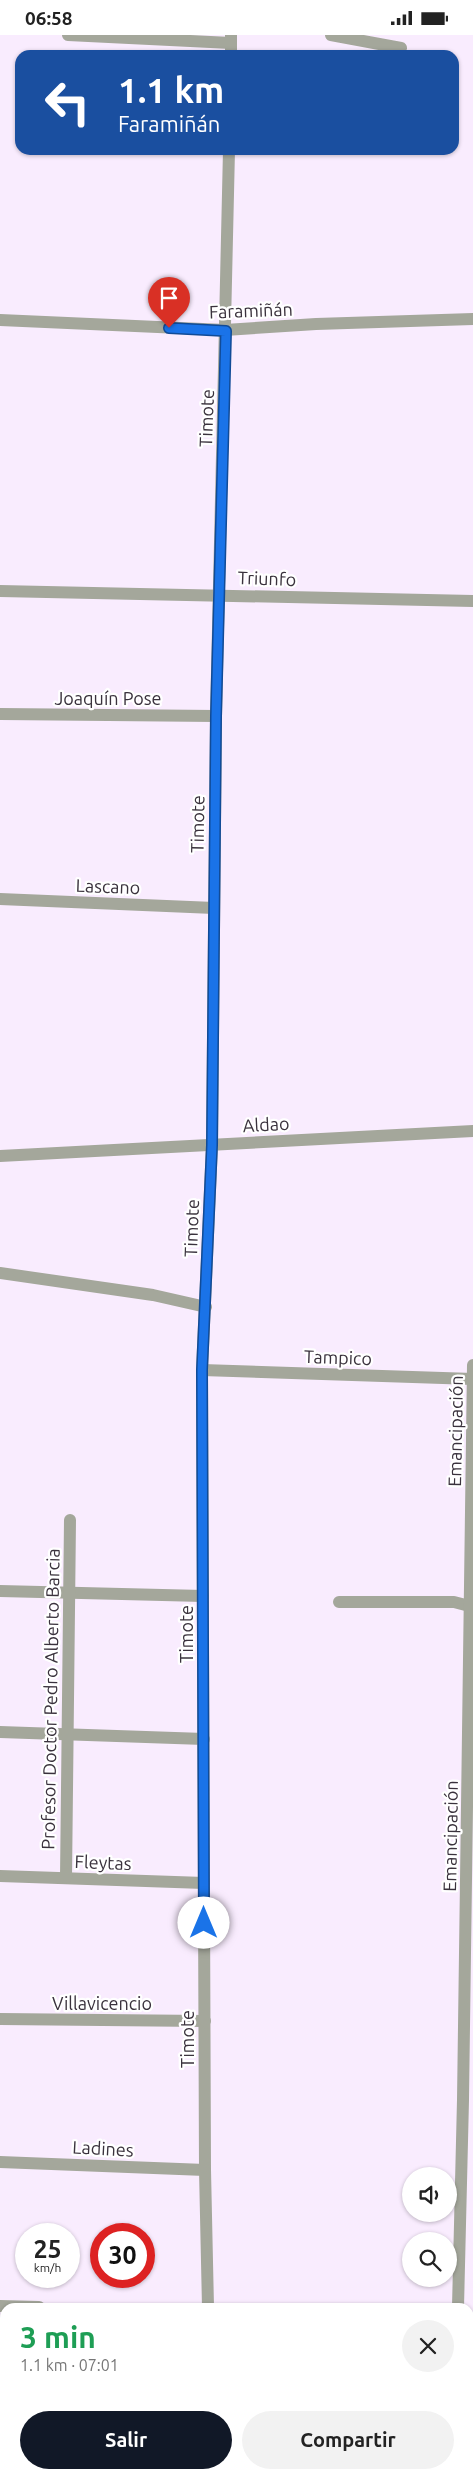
<!DOCTYPE html>
<html lang="es">
<head>
<meta charset="utf-8">
<style>
	:root { --surface:#fff; --page:#f2f2f2; --text:#222; --muted:#767676; --accent:#111827 }
	body { margin:0; font-family:Ubuntu,sans-serif; background:var(--page); color:var(--text); height:100vh; display:flex; flex-direction:column; font-size:19px; white-space:nowrap }
	* { box-sizing:border-box; margin:0 }
	p { font-size:16px; color:var(--muted) }
	.icon { flex:none; width:28px; height:28px; fill:none; stroke:currentColor; stroke-width:2; stroke-linecap:round; stroke-linejoin:round }
	.map { position:relative; flex:1; overflow:hidden }
	.sheet { position:absolute; left:0px; top:2268px; width:474px; height:176px; display:flex; flex-direction:column; background:var(--surface); border-radius:15px 15px 0 0; box-shadow:0 1px 4px #0004 }
	.sheet>* { flex:none }
	.hud { position:absolute; left:15px; top:15px; width:444px; height:105px; border-radius:15px; box-shadow:0 1px 4px #0004; background:#1a4fa0; color:#fff; overflow:hidden }
	.fabs { position:absolute; left:402px; top:2132px; display:grid; gap:10px }
	.fabs a { display:grid; place-items:center; width:55px; height:55px; border-radius:50%; background:var(--surface); box-shadow:0 1px 4px #0004; font-size:25px }
	.speed { position:absolute; left:15px; top:2188px; display:flex; gap:10px; font-size:25px; font-weight:700; text-align:center }
	.speed>* { display:grid; place-content:center; width:65px; height:65px; border-radius:50%; background:var(--surface); box-shadow:0 1px 4px #0004; line-height:1 }
	.speed small { font-size:12px; font-weight:400 }
	.speed .limit { border:8px solid #d22; background:#fff; color:#111 }
	.pin { position:absolute; display:grid; place-items:center; width:42px; height:42px; color:#fff; margin:-51px -21px; border-radius:50% 50% 50% 0; rotate:-45deg; box-shadow:0 0 5px #0007 }
	.pin .icon { rotate:45deg }
	.me { position:absolute; width:55px; margin:-28px; rotate:0deg; stroke-linejoin:round; filter:drop-shadow(0 0 4px #0008) }
	.turn { display:flex; align-items:center; gap:18px; height:105px; padding:0 20px; font-size:22px }
	.turn .icon { width:65px; height:65px; stroke-width:2.5 }
	.turn b { display:block; font-size:35px; line-height:42px }
	.round { display:grid; place-items:center; flex:none; width:52px; height:52px; border-radius:26px; background:var(--page) }
	.headline { display:flex; align-items:center; justify-content:space-between; height:85px; padding:0 20px }
	h1 { font-size:30px; font-weight:700; line-height:38px; color:#1e9e55 }
	.button { display:flex; gap:10px; margin-top:auto; padding:10px 20px }
	.button a { flex:1; height:58px; border-radius:30px; background:var(--accent); color:#fff; font-size:20px; font-weight:700; line-height:58px; text-align:center }
	.button a+a { background:var(--page); color:var(--text) }
	.status { display:flex; justify-content:space-between; align-items:center; height:35px; padding:0 25px; background:var(--surface); direction:ltr }
	.status svg { height:14px; fill:currentColor }
	.map>svg:first-child { display:block }
</style>
</head>
<body>
<div class="status"><b>06:58</b><svg viewBox="0 0 49 12"><path d="M0 12V9h3v3zM5 12V6h3v6zM10 12V3h3v9zM15 12V0h3v12zM26 1h20v11H26zM47 4h2v5h-2z"/></svg></div>
<div class="map">
<svg width="473" height="2443" viewBox="0 0 473 2443">
	<rect width="100%" height="100%" fill="#f9ecfe"/>
	<g fill="none" stroke-linecap="round" stroke-linejoin="round">
		<g stroke="#a4a79b" stroke-width="12">
			<path d="M 68,0 L 231,8"/>
			<path d="M 331,0 L 401,13"/>
			<path d="M 231,20 L 231,0"/>
			<path d="M 0,285 L 225,295 L 316,289 L 473,284"/>
			<path d="M 0,556 L 473,566"/>
			<path d="M 0,679 L 216,681"/>
			<path d="M 0,864 L 214,873"/>
			<path d="M 0,1121 L 473,1096"/>
			<path d="M 0,1238 L 153,1260 L 206,1272"/>
			<path d="M 202,1335 L 473,1344"/>
			<path d="M 0,1556 L 203,1561"/>
			<path d="M 339,1567 L 454,1567 L 473,1572"/>
			<path d="M 0,1697 L 204,1704"/>
			<path d="M 0,1841 L 204,1848"/>
			<path d="M 66,1843 L 70,1485"/>
			<path d="M 0,1984 L 205,1986"/>
			<path d="M 0,2127 L 205,2135"/>
			<path d="M 0,2271 L 39,2272"/>
			<path d="M 208,2272 L 205,2135 L 202,1335 L 212,1110 L 216,681 L 229,115"/>
			<path d="M 458,2272 L 463,2065 L 473,1330"/>
			<path d="M 469,2287 L 473,2285"/>
			<path d="M 0,2401 L 5,2401"/>
			<path d="M 210,2439 L 210,2443"/>
			<path d="M 120,2443 L 151,2439"/>
			<path d="M 457,2443 L 457,2439"/>
		</g>
	</g>
	<g fill="none" stroke-linecap="round" stroke-linejoin="round">
		<g stroke="#114b97" stroke-width="12">
			<path id="route" d="M 169,293 L 226,296 L 216,681 L 212,1110 L 202,1335 L 204,1888"/>
		</g>
		<use href="#route" stroke="#1a73e8" stroke-width="9"/>
	</g>
	<g text-anchor="middle" dominant-baseline="central" stroke-width="4.5" stroke-linejoin="round" paint-order="stroke">
		<g font-size="18" fill="#3a323d" stroke="#fff">
			<text transform="translate(251 275) rotate(-2)">Faramiñán</text>
			<text transform="translate(206 383) rotate(-88)">Timote</text>
			<text transform="translate(267 543) rotate(2)">Triunfo</text>
			<text x="108" y="663">Joaquín Pose</text>
			<text transform="translate(197 789) rotate(-89)">Timote</text>
			<text transform="translate(108 851) rotate(2)">Lascano</text>
			<text transform="translate(266 1089) rotate(-3)">Aldao</text>
			<text transform="translate(191 1193) rotate(-88)">Timote</text>
			<text transform="translate(338 1322) rotate(2)">Tampico</text>
			<text transform="translate(455 1396) rotate(-89)">Emancipación</text>
			<text transform="translate(186 1599) rotate(-90)">Timote</text>
			<text transform="translate(50 1664) rotate(-89)">Profesor Doctor Pedro Alberto Barcia</text>
			<text transform="translate(450 1801) rotate(-89)">Emancipación</text>
			<text transform="translate(103 1827) rotate(2)">Fleytas</text>
			<text x="102" y="1968">Villavicencio</text>
			<text transform="translate(187 2004) rotate(-90)">Timote</text>
			<text transform="translate(103 2113) rotate(3)">Ladines</text>
		</g>
	</g>
</svg>
<div class="fabs">
<a><svg class="icon" aria-label="sound" viewBox="0 0 24 24"><path d="M4 9h4l5-4v14l-5-4H4zM17 9q2 3 0 6"/></svg></a>
<a><svg class="icon" aria-label="search" viewBox="0 0 24 24"><circle cx="10" cy="10" r="6"/><path d="M15 15l6 6"/></svg></a>
</div>
<div class="speed"><div>25<small>km/h</small></div><div class="limit">30</div></div>
<div class="pin" style="left:169px;top:293px;background:#d93025"><svg class="icon" aria-label="arrive" viewBox="0 0 24 24"><path d="M6 21V4h12l-3 4 3 4H6"/></svg></div>
<svg class="me" style="left:204px;top:1888px" viewBox="-20 -20 40 40"><circle r="19" fill="#fff"/><path d="M0-13L10 11 0 6-10 11z" fill="#1a73e8"/></svg>
<div class="hud">
<div class="turn"><svg class="icon" aria-label="left" viewBox="0 0 24 24"><path d="M17 20v-9H6M10 6l-5 5 5 5"/></svg><div><b>1.1 km</b>Faramiñán</div></div>
</div>
<section class="sheet">
<div class="headline"><div><h1>3 min</h1><p>1.1 km · 07:01</p></div><a class="round"><svg class="icon" aria-label="close" viewBox="0 0 24 24"><path d="M6 6l12 12M18 6L6 18"/></svg></a></div>
<div class="button"><a>Salir</a><a>Compartir</a></div>
</section>
</div>
</body>
</html>
